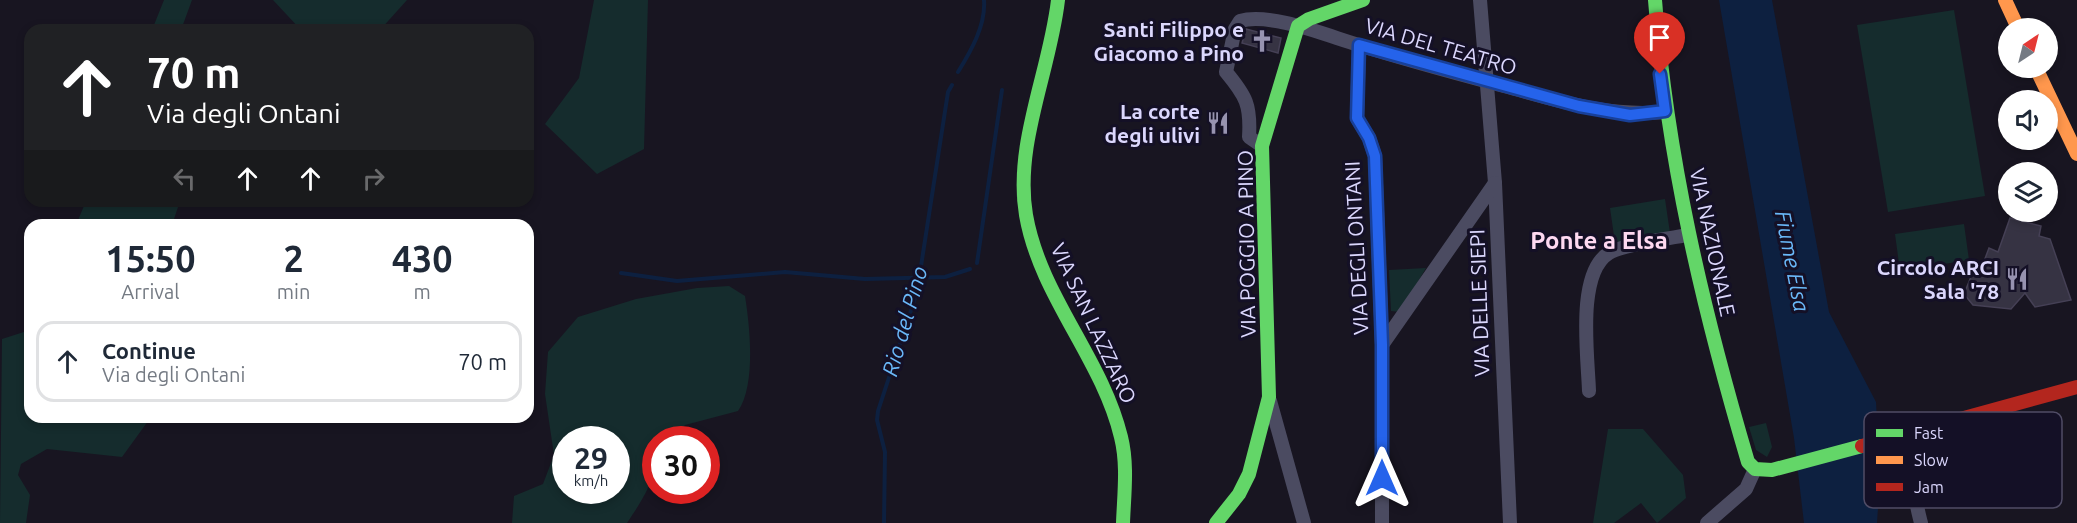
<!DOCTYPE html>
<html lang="en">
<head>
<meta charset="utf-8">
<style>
	:root { --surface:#fff; --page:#f2f2f3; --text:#1f2937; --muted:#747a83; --line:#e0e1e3 }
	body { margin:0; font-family:Ubuntu,sans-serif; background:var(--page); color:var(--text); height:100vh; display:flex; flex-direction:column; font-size:22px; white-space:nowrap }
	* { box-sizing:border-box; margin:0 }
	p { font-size:20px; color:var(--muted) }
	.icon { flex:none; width:33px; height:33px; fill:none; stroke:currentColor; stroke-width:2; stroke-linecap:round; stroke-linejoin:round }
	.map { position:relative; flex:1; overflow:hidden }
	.sheet { position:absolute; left:24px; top:219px; width:510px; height:204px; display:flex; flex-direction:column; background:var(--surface); border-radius:18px; box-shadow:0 3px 9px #0003 }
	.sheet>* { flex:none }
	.top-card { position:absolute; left:24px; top:24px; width:510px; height:183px; border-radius:18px; box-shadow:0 3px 9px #0003; background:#202124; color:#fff; overflow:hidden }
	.needle { width:39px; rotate:35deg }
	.buttons { position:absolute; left:1998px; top:18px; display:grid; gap:12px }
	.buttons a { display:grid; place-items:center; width:60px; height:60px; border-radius:50%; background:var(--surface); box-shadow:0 3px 9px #0003; font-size:30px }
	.speed { position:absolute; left:552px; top:426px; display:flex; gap:12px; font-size:30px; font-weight:700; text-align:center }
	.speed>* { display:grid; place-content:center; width:78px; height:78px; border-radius:50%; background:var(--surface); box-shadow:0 3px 9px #0003; line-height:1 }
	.speed small { font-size:15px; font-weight:400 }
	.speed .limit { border:9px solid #d22; background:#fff; color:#111 }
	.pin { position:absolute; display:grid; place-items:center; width:51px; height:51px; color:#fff; margin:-62px -26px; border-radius:50% 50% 50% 0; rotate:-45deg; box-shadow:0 0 6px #0007 }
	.pin .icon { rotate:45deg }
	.me { position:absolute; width:66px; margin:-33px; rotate:0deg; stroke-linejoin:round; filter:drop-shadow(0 0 4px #0008) }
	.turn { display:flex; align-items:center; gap:21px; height:126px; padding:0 24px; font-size:27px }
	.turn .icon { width:78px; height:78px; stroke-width:2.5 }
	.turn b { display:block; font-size:42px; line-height:51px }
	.lanes { display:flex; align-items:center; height:57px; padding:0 24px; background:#0003; justify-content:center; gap:30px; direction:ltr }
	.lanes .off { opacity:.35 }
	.eta { display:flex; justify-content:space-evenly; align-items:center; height:102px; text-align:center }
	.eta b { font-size:36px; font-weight:700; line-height:42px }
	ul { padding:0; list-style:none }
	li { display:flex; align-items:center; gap:18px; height:81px; margin:0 12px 9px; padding:0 12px; border:3px solid var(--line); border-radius:18px }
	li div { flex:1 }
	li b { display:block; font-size:22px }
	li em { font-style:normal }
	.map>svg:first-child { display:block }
</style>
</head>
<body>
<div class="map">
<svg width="2077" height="523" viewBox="0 0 2077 523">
	<rect width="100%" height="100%" fill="#181521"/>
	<g fill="#152c2d" fill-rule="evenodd">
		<path d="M 164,0 L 192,0 L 181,30 L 152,30 Z"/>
		<path d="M 273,0 L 407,0 L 380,30 L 301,30 Z"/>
		<path d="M 594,0 L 648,0 L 644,149 L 597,174 L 545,124 L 579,78 Z"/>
		<path d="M 1954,10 L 1985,196 L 1888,212 L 1857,25 Z"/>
		<path d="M 1665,199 L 1670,233 L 1615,243 L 1610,208 Z"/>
		<path d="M 86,201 L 180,201 L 172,225 L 76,225 Z"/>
		<path d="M 1964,224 L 1969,260 L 1900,271 L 1895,234 Z"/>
		<path d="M 1426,268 L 1400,312 L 1391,311 L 1389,270 Z"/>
		<path d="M 729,286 L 745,296 C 750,327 756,385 738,411 L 685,425 L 674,439 L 656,440 C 656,479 649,490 627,523 L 512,523 L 514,496 L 543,484 L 554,455 L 545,394 L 548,352 L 578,317 L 636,299 L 697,288 ZM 566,440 L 616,440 L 616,490 L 566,490 Z"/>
		<path d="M 30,330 L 30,417 L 151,417 L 122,457 L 47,449 L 21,464 L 18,475 L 30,495 L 26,523 L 0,523 L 2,339 Z"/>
		<path d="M 1766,423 L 1772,447 L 1767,457 L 1756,450 L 1749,427 Z"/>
		<path d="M 1608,429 L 1643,429 L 1683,475 L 1686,498 L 1657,523 L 1641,503 L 1614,523 L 1593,523 Z"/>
	</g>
	<path fill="#0d2040" d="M 1719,0 L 1772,0 L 1829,312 L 1876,402 L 1880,477 L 1877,523 L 1804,523 L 1794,438 Z"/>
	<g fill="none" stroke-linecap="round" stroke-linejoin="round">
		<g stroke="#0d2040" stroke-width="4">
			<path d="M 958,72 C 971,51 986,25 984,0"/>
			<path d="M 977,263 L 1002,90"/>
			<path d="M 621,273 L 677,281 L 785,272 L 865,279 L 945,277 L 970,269"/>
			<path d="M 884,523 L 885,452 L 877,420 L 878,411 L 917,292 L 948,92 L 952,85"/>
		</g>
	</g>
	<g fill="#363343" stroke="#454055" stroke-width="1.5">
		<path d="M 1246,29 L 1281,38 L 1278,53 L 1242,43 Z"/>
		<path d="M 2010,218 L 2041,226 L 2039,236 L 2050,239 L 2071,300 L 2035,307 L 2025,293 L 2011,309 L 1973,305 L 1964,294 L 1977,262 L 1983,264 L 1989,248 L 1998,252 Z"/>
	</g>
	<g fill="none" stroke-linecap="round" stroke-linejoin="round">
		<g stroke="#4b4b61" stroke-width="14">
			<path d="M 1480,0 L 1495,183 L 1510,523"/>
			<path d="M 1359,45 L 1357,118 L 1369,138 L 1375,156 L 1382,345 L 1382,523"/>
			<path d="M 1262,146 L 1249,137 C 1251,105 1246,96 1226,72 L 1235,29 L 1240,21 C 1270,12 1328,36 1359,45 C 1407,60 1455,73 1504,86 C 1560,101 1606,117 1665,112"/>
			<path d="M 1382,345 L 1495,183"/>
			<path d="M 1589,391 C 1588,357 1576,273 1609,253 C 1624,244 1668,239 1687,235"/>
			<path d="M 1270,401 L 1304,523"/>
			<path d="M 1707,523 L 1746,489 L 1755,469"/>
			<path d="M 1921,523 C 1918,511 1914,497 1915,485 C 1917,461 1940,450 1942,425"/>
		</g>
		<g stroke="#63d668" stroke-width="14">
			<path d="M 1058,0 C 1050,71 1014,144 1026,215 C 1040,296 1102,358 1121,437 C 1128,465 1124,495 1123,523"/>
			<path d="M 1655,0 C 1667,158 1703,310 1748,462 L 1755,469 L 1772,470 L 1862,446"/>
			<path d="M 1216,523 L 1239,494 L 1249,474 L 1269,397 L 1262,146 L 1298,26 L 1309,19 L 1363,0"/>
		</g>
		<g stroke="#ff974d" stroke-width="14">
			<path d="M 2005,0 L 2018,28"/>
			<path d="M 2036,68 L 2077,154"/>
		</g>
		<path stroke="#b3261e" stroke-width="14" d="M 1862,446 L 2077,387"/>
	</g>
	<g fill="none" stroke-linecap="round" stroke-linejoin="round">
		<g stroke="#184099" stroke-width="15">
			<path id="route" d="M 1382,478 L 1382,345 L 1375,156 L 1369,138 L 1357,118 L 1359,45 L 1579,106 L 1630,115 L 1665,111 L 1660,74"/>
		</g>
		<use href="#route" stroke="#2563eb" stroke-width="10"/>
	</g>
	<defs>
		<g id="church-bare" transform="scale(1.8)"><path d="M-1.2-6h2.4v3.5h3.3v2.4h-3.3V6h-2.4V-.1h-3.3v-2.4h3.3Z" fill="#9793b0" stroke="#141026" stroke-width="2.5" paint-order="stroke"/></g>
		<g id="restaurant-bare" transform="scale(1.8)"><path d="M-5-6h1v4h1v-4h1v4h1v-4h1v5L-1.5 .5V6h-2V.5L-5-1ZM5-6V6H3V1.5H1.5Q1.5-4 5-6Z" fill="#9793b0" stroke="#141026" stroke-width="2.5" paint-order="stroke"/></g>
	</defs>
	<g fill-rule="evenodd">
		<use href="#church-bare" x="1262" y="41"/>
		<use href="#restaurant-bare" x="1218" y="123"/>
		<use href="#restaurant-bare" x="2017" y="279"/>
	</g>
	<g text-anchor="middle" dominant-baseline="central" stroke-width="6" stroke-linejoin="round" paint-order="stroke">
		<g font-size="21" font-weight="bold" fill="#dbd7fd" stroke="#141026" text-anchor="end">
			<text x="1244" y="29">Santi Filippo e<tspan x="1244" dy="24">Giacomo a Pino</tspan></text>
			<text x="1200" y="111">La corte<tspan x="1200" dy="24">degli ulivi</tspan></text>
			<text x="1999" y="267">Circolo ARCI<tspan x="1999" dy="24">Sala '78</tspan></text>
		</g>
		<g font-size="21" fill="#dbd7fd" stroke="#141026">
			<text transform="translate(1441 46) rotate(16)">VIA DEL TEATRO</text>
			<text transform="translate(1713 242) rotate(78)">VIA NAZIONALE</text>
			<text transform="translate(1246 244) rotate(-91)">VIA POGGIO A PINO</text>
			<text transform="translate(1356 248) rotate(-93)">VIA DEGLI ONTANI</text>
			<text transform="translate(1479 303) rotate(-92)">VIA DELLE SIEPI</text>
			<text transform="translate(1094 323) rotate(65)">VIA SAN LAZZARO</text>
		</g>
		<g font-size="22" font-style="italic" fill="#6ab8f9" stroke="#141026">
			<text transform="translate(1793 261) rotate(79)">Fiume Elsa</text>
			<text transform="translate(904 321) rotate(-74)">Rio del Pino</text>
		</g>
		<g font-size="24" font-weight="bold" fill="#fed9f1" stroke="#141026">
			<text x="1599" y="240">Ponte a Elsa</text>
		</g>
	</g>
	<rect x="1864" y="412" width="198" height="96" rx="9" fill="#141026" stroke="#504c66" stroke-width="1.5"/>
	<rect x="1876" y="429" width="27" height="8" fill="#63d668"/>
	<rect x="1876" y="456" width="27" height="8" fill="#ff974d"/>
	<rect x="1876" y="483" width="27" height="8" fill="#b3261e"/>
	<g font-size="16" fill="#dbd7fd">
		<text x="1914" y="439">Fast</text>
		<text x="1914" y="466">Slow</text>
		<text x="1914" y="493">Jam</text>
	</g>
</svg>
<div class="buttons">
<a><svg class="needle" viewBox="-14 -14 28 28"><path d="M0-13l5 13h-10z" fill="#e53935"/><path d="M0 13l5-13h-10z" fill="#747a83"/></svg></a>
<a><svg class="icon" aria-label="sound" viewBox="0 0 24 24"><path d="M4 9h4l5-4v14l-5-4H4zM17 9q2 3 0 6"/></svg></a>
<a><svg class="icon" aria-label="layers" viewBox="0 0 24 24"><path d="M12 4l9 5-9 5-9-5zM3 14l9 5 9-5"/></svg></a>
</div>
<div class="speed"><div>29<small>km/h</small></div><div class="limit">30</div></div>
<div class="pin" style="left:1660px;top:74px;background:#d93025"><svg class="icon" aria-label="arrive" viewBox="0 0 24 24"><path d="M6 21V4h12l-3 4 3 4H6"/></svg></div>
<svg class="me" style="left:1382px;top:478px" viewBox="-20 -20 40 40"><path d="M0-17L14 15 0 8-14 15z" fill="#2563eb" stroke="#fff" stroke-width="4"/></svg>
<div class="top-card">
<div class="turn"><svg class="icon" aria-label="ahead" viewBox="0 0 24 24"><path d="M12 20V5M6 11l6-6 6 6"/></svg><div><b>70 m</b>Via degli Ontani</div></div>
<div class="lanes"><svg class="icon off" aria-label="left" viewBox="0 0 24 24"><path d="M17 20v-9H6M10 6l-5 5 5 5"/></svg><svg class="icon" aria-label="ahead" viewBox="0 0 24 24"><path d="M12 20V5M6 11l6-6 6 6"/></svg><svg class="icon" aria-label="ahead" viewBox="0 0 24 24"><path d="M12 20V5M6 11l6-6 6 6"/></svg><svg class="icon off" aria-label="right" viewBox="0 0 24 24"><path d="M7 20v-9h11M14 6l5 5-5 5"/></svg></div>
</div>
<section class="sheet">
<div class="eta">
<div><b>15:50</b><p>Arrival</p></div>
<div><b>2</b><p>min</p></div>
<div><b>430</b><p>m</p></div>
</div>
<ul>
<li><svg class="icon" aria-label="ahead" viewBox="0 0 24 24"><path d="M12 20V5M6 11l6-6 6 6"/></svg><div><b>Continue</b><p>Via degli Ontani</p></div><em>70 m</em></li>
</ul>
</section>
</div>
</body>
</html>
